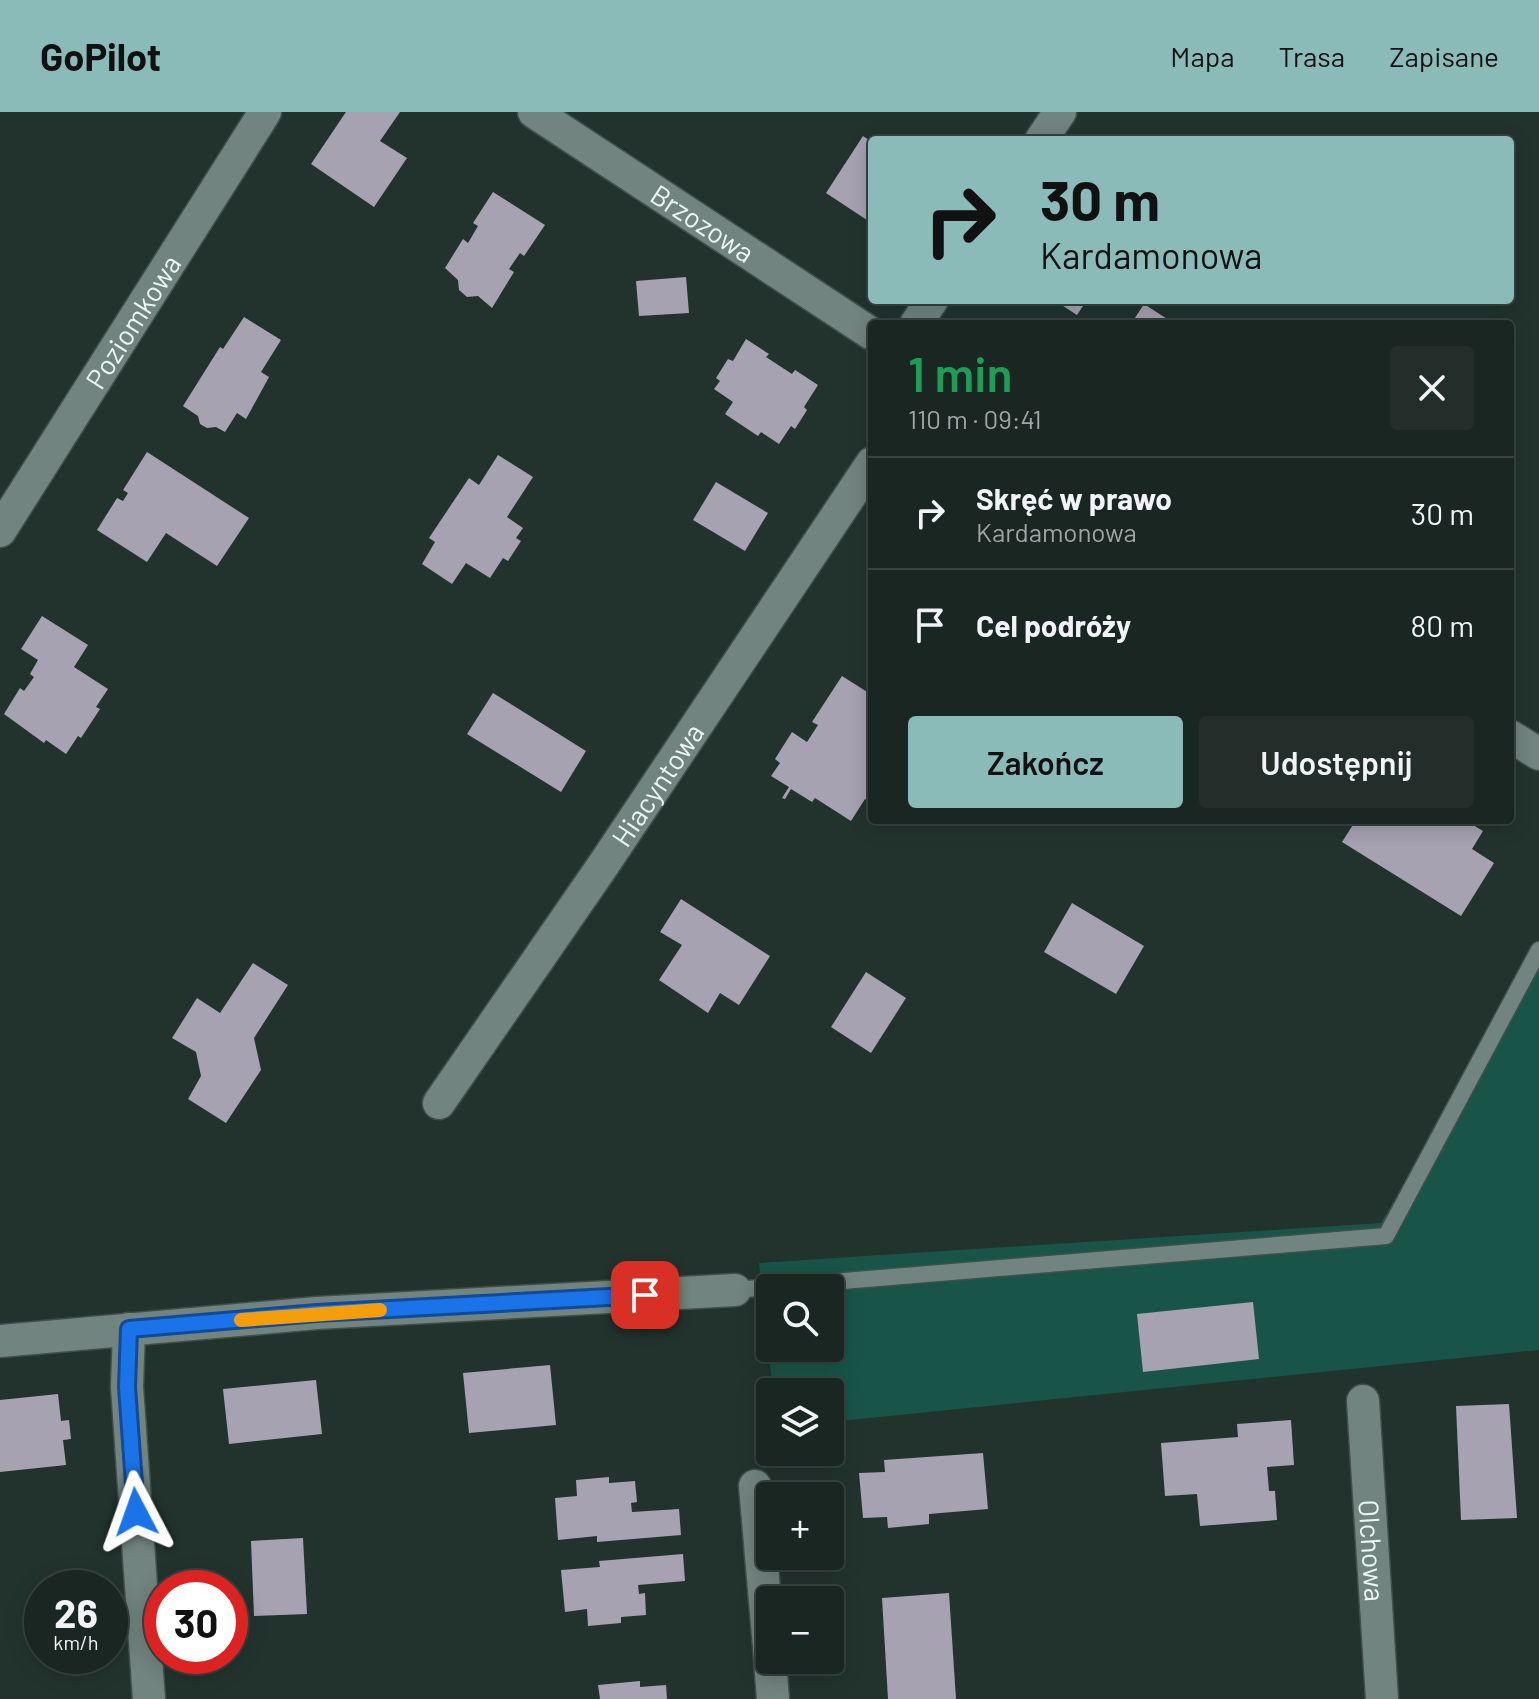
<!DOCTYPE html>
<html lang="pl">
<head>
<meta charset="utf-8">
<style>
	:root { --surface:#1a2622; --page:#232e2a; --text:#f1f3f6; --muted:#9fa5a5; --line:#384340; --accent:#8bbbb9 }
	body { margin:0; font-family:Barlow,sans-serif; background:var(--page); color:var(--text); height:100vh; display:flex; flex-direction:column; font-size:30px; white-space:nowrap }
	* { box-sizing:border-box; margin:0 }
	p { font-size:26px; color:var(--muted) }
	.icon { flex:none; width:44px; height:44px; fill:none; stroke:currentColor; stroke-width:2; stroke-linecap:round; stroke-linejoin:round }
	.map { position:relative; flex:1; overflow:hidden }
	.sheet { position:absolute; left:868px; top:208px; width:646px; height:504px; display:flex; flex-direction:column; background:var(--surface); border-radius:8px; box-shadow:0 4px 20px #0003,0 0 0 2px var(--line) }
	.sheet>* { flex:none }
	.banner { position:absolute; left:868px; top:24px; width:646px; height:168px; border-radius:8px; box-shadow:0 4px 20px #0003,0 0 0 2px var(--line); background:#8bbbb9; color:#111; overflow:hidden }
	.controls { position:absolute; left:756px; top:1162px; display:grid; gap:16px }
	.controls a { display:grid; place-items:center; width:88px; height:88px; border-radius:8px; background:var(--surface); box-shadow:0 4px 20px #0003,0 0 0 2px var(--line); font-size:40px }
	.speed { position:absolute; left:24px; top:1458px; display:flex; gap:16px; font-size:40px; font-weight:700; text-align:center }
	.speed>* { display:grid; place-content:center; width:104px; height:104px; border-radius:50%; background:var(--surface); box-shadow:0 4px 20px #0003,0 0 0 2px var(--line); line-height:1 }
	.speed small { font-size:20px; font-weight:400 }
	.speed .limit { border:12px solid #d22; background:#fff; color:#111 }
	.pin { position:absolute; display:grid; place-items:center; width:68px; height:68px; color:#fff; margin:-34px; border-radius:16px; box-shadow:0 4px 12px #0006 }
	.me { position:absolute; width:88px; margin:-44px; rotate:356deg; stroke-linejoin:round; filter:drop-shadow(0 0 6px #0008) }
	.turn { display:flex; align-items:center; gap:28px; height:168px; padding:0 40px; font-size:36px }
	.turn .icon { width:104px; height:104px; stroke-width:2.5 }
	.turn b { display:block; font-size:56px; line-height:68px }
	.round { display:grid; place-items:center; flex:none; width:84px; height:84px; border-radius:8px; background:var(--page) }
	.headline { display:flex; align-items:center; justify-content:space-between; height:136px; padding:0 40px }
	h1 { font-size:48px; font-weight:600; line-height:60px; color:#1e9e55 }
	.action { display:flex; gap:16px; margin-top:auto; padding:16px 40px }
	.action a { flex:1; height:92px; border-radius:8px; background:var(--accent); color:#111; font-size:32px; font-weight:600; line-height:92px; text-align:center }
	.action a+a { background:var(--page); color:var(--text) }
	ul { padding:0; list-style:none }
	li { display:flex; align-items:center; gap:24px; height:112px; padding:0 40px; border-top:2px solid var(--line) }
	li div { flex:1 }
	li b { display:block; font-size:30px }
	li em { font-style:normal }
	header { display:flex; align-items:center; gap:48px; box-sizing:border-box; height:112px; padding:0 40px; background:var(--accent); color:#111 }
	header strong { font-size:38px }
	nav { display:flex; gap:44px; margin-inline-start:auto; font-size:28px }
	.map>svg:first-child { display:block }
</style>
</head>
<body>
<header>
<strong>GoPilot</strong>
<nav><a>Mapa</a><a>Trasa</a><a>Zapisane</a></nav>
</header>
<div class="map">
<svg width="1539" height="1587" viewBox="0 0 1539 1587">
	<rect width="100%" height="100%" fill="#22332e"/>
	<path fill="#185548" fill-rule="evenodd" d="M 1539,844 L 1539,1238 L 830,1310 L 830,1280 L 773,1280 L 759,1151 L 1381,1111 ZM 770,1176 L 830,1176 L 830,1236 L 770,1236 Z"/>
	<g fill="#a7a2b1">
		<path d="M 346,0 L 400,0 L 380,29 L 407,46 L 374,95 L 311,52 Z"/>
		<path d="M 863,24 L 872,30 L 872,106 L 870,110 L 826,81 Z"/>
		<path d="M 493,80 L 545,113 L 524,144 L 520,141 L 509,157 L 514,160 L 492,196 L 478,184 L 467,185 L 459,178 L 458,168 L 445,156 L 463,127 L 468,131 L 478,114 L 473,111 Z"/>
		<path d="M 686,165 L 689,201 L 639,204 L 636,169 Z"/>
		<path d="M 1054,188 L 1087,188 L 1077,203 Z"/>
		<path d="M 1144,192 L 1175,212 L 1131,212 Z"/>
		<path d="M 244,205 L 281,228 L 261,260 L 269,265 L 246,307 L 237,301 L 225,320 L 216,315 L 207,316 L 200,312 L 198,304 L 183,294 L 220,235 L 223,237 Z"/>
		<path d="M 746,227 L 769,242 L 766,245 L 792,262 L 795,258 L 818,273 L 804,295 L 807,298 L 795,317 L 791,314 L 779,332 L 761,320 L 758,324 L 725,302 L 733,290 L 714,277 L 720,269 L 716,266 L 728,247 L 733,249 Z"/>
		<path d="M 147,340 L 249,406 L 217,454 L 166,421 L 147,450 L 97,418 L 117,386 L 123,389 L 128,381 L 123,378 Z"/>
		<path d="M 498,343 L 533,365 L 507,405 L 523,416 L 516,426 L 521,429 L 508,449 L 503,446 L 490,466 L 466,451 L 452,472 L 422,452 L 435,430 L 429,426 L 469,366 L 479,373 Z"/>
		<path d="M 716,370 L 768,401 L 745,439 L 693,408 Z"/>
		<path d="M 42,504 L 88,533 L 74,555 L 108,577 L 96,595 L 100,597 L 81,626 L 78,624 L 66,642 L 46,628 L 44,631 L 4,602 L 20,576 L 24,579 L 34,565 L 30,562 L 38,548 L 21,537 Z"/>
		<path d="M 842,564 L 872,583 L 872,691 L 865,687 L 851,709 L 815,686 L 812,690 L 791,677 L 785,687 L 782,686 L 789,675 L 771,664 L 780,651 L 775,647 L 792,620 L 807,630 L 818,613 L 812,610 Z"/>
		<path d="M 493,581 L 586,639 L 561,680 L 467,622 Z"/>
		<path d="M 1356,708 L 1465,708 L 1483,719 L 1472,737 L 1494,751 L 1461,804 L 1342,730 Z"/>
		<path d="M 681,787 L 770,844 L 739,893 L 720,881 L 708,901 L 659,868 L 682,833 L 660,820 Z"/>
		<path d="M 1072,791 L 1144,834 L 1116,882 L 1044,840 Z"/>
		<path d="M 253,851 L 288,873 L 254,926 L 261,958 L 226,1011 L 188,987 L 201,964 L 196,940 L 172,926 L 197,886 L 220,901 Z"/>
		<path d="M 866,860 L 906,886 L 871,941 L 831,915 Z"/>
		<path d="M 1253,1190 L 1259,1247 L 1143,1260 L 1137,1202 Z"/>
		<path d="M 550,1253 L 556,1313 L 469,1321 L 463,1261 Z"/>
		<path d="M 316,1268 L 322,1322 L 229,1332 L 223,1277 Z"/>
		<path d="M 58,1282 L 61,1309 L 69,1308 L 71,1327 L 63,1328 L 66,1353 L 0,1360 L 0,1288 Z"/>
		<path d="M 1509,1292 L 1517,1406 L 1461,1408 L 1456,1294 Z"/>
		<path d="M 1291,1308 L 1294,1353 L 1267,1355 L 1269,1379 L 1275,1379 L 1277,1408 L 1200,1414 L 1197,1382 L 1165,1384 L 1161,1331 L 1238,1325 L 1237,1312 Z"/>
		<path d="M 983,1341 L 988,1397 L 929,1402 L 929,1412 L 888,1416 L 887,1405 L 863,1406 L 859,1361 L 885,1360 L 884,1348 Z"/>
		<path d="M 609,1365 L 609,1371 L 635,1369 L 637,1390 L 631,1391 L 632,1400 L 679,1397 L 681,1423 L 597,1430 L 597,1424 L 558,1428 L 555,1386 L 577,1384 L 576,1368 Z"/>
		<path d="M 303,1426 L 307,1502 L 254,1504 L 251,1429 Z"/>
		<path d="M 683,1442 L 685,1469 L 638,1473 L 639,1482 L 645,1481 L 646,1503 L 621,1505 L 621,1511 L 588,1514 L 587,1497 L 565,1500 L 561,1458 L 600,1455 L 599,1449 Z"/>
		<path d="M 949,1481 L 956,1587 L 888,1587 L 882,1486 Z"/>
		<path d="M 640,1569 L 640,1575 L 666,1573 L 667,1587 L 600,1587 L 598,1573 Z"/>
	</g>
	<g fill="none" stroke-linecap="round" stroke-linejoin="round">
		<g stroke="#414f4b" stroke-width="19">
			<path id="service" d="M 735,1178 L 1386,1124 L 1539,838"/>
		</g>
		<g stroke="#414f4b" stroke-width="35">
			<g id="minor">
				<path id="s1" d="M 534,0 L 872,222"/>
				<path d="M 1041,28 L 1060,0"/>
				<path d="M 916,212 L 932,188"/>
				<path id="s2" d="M 0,419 L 265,0"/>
				<path d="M 1510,624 L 1539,642"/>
				<path id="s3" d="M 439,991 L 604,752 L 872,351"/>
				<path d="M 129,1217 L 127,1275 L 149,1587"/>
				<path d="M 0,1229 L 317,1201 L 735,1178"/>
				<path id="s4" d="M 1363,1289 L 1382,1587"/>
				<path d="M 755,1374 L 770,1546"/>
				<path d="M 770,1548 L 773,1587"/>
			</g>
		</g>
		<use href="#service" stroke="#72847f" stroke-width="16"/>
		<use href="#minor" stroke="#72847f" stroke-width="32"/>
	</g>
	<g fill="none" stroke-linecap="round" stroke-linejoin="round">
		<g stroke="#114b97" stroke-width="20">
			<path id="route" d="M 136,1400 L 127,1275 L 129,1217 L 317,1201 L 645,1183"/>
		</g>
		<use href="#route" stroke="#1a73e8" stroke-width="14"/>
		<path stroke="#f59e0b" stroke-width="14" d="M 241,1208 L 380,1198"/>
	</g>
	<g text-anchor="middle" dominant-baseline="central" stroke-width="8" stroke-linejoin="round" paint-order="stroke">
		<g font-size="28" fill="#ecf7f3" stroke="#111917">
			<text stroke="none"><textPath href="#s1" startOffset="202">Brzozowa</textPath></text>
			<text stroke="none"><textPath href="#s2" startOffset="248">Poziomkowa</textPath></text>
			<text stroke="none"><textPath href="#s3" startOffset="386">Hiacyntowa</textPath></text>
			<text stroke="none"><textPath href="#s4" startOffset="150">Olchowa</textPath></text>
		</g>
	</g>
</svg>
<div class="controls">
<a><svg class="icon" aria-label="search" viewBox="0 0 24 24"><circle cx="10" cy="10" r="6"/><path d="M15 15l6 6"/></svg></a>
<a><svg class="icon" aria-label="layers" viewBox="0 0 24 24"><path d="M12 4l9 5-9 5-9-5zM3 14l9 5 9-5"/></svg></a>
<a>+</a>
<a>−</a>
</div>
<div class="speed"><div>26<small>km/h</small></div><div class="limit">30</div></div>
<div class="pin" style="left:645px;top:1183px;background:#d93025"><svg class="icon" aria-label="arrive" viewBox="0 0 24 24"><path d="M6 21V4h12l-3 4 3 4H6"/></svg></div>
<svg class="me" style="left:136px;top:1400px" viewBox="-20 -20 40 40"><path d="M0-17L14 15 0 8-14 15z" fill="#1a73e8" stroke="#fff" stroke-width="4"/></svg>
<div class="banner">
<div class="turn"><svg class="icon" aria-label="right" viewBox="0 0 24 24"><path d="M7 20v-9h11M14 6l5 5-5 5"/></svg><div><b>30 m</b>Kardamonowa</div></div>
</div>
<section class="sheet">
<div class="headline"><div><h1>1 min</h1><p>110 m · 09:41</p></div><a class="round"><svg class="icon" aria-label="close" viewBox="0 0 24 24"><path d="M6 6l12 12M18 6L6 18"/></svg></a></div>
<ul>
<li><svg class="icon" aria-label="right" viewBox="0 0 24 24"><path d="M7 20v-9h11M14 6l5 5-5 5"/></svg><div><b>Skręć w prawo</b><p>Kardamonowa</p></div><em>30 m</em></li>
<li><svg class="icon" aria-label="arrive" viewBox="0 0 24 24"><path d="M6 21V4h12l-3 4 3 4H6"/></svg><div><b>Cel podróży</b></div><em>80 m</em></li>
</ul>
<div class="action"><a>Zakończ</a><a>Udostępnij</a></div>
</section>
</div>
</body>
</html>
